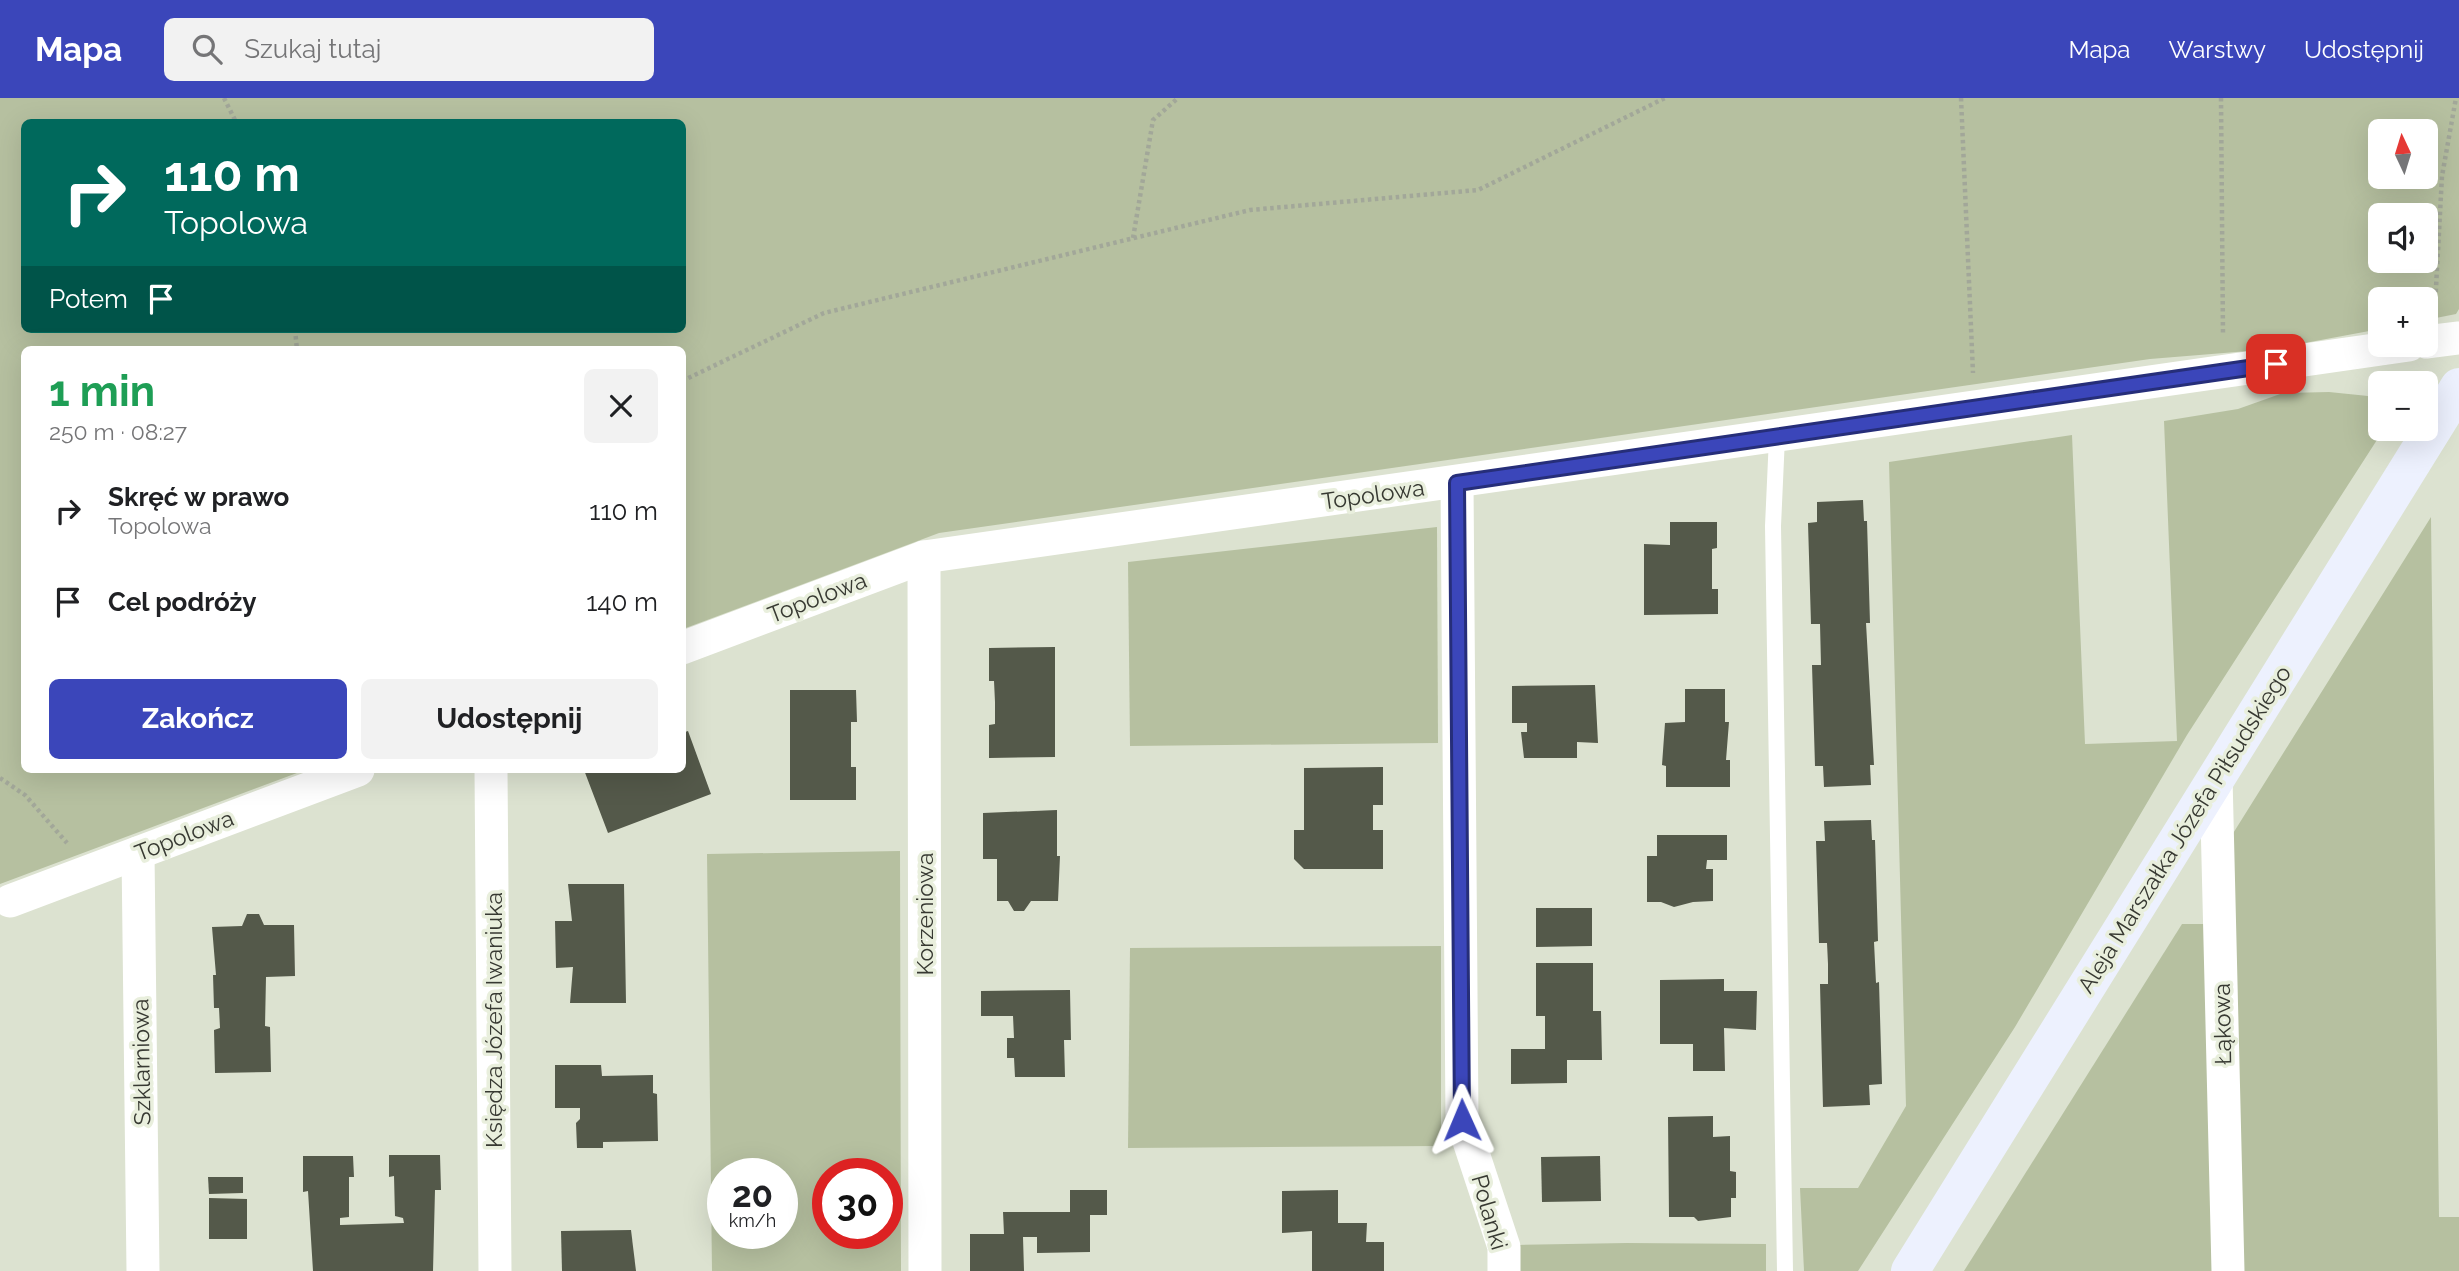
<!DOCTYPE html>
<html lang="pl">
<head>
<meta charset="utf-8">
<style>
	:root { --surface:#fff; --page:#f2f2f2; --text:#202124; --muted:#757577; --accent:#3b46ba }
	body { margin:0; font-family:Raleway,sans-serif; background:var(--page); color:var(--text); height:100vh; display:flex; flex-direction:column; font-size:26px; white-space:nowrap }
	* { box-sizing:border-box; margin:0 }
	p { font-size:23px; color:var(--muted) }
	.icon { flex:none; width:38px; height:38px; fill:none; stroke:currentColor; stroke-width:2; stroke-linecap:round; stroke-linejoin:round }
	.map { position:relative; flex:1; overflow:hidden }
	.panel { position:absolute; left:21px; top:248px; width:665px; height:427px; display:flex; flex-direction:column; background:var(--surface); border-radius:10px; box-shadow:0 7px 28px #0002 }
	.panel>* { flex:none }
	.guide { position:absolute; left:21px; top:21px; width:665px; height:214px; border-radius:10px; box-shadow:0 7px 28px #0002; background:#00695c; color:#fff; overflow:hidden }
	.needle { width:46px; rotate:356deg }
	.fabs { position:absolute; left:2368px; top:21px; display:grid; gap:14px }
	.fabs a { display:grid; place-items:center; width:70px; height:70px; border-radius:10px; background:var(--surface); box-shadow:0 7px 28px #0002; font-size:35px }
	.speed { position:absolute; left:707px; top:1060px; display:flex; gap:14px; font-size:35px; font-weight:700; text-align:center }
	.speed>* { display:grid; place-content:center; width:91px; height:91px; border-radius:50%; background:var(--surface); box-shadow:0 7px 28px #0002; line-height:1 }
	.speed small { font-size:18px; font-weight:400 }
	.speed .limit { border:10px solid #d22; background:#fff; color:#111 }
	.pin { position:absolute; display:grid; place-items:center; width:60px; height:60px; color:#fff; margin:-30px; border-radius:14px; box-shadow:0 4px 10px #0006 }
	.me { position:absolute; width:77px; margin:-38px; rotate:359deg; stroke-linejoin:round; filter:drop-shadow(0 0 5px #0008) }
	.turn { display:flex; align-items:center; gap:24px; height:147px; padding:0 28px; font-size:32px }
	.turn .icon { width:91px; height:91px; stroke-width:2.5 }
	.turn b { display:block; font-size:49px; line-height:60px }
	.then { display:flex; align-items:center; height:66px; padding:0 28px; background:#0003; gap:14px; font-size:26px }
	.round { display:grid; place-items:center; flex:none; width:74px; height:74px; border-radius:10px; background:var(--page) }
	.head { display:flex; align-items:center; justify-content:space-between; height:119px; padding:0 28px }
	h1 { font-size:42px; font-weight:700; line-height:52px; color:#1e9e55 }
	.cta { display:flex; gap:14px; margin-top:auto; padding:14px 28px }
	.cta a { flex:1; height:80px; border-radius:10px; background:var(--accent); color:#fff; font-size:28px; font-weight:700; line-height:80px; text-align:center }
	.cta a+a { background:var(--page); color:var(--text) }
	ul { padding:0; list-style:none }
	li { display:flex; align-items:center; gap:21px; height:91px; padding:0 28px }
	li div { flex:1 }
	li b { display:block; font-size:26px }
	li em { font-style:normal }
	header { display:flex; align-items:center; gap:42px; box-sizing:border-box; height:98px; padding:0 35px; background:var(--accent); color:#fff }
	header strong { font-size:33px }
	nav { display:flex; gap:38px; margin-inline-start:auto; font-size:24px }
	.search { width:490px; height:63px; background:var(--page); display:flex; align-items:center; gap:18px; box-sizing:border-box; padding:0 24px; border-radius:10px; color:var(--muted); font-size:26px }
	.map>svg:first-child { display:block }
</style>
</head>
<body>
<header>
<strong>Mapa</strong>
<div class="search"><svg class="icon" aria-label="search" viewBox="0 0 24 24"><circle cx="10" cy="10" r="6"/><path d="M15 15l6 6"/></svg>Szukaj tutaj</div>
<nav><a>Mapa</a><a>Warstwy</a><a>Udostępnij</a></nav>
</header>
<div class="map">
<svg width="2459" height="1173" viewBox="0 0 2459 1173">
	<rect width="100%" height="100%" fill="#dce2d0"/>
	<g fill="#b6c0a0" fill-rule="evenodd">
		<path d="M 0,0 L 2459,0 L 2459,211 L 2456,216 L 2426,222 L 2426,201 L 2380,201 L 2380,231 L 2273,251 L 2150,261 L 939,435 L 683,531 L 682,252 L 24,252 L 24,672 L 305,672 L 0,786 ZM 24,24 L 682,24 L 682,231 L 24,231 ZM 2380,33 L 2426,33 L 2426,79 L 2380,79 ZM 2380,117 L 2426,117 L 2426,163 L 2380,163 Z"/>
		<path d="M 2329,294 L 2368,298 L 2380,306 L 2380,331 L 2384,331 L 2187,637 L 2015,929 L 1858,1173 L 1804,1173 L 1800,1090 L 1858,1090 L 1906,1008 L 1889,364 L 2072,337 L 2085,646 L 2177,643 L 2164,323 L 2238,311 L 2283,295 Z"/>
		<path d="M 2431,419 L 2439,1119 L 2459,1119 L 2459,1173 L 2238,1173 L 2232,737 Z"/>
		<path d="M 1437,429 L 1438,645 L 1130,648 L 1128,464 Z"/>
		<path d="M 900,753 L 901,1173 L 712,1173 L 707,756 ZM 782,1076 L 782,1136 L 723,1136 L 723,1076 ZM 887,1076 L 887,1136 L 828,1136 L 828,1076 Z"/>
		<path d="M 2182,826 L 2204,826 L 2215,1173 L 1964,1173 Z"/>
		<path d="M 1441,848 L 1441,1048 L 1128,1050 L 1130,850 Z"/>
		<path d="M 1627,1145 L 1766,1146 L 1766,1173 L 1518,1173 L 1517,1147 Z"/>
	</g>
	<g fill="#54594a">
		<path d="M 1863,402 L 1864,423 L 1867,423 L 1870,525 L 1866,525 L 1874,667 L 1870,667 L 1871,687 L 1824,689 L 1823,668 L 1815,668 L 1812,567 L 1821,567 L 1820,526 L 1811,526 L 1808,425 L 1817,424 L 1817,404 Z"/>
		<path d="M 1670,424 L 1717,424 L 1717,450 L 1712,451 L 1712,491 L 1718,491 L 1718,516 L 1644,517 L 1644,446 L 1670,447 Z"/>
		<path d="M 1055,549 L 1055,659 L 989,660 L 989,627 L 995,626 L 995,604 L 994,583 L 989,583 L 989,550 Z"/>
		<path d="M 1595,587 L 1598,645 L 1577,644 L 1577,660 L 1524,660 L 1521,634 L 1527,634 L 1527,625 L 1512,625 L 1512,588 Z"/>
		<path d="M 1685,591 L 1725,591 L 1725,624 L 1729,624 L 1726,662 L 1730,662 L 1730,689 L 1666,689 L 1666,668 L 1662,667 L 1665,625 L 1685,624 Z"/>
		<path d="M 790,592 L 856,592 L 857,624 L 851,624 L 851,669 L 856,669 L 856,702 L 790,702 Z"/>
		<path d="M 688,633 L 711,696 L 608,735 L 584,672 L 682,672 L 682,635 Z"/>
		<path d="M 1383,669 L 1383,707 L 1373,707 L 1373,732 L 1383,732 L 1383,771 L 1304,771 L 1294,761 L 1294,732 L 1304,732 L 1304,670 Z"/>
		<path d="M 1057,712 L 1057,758 L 1060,758 L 1058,803 L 1031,803 L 1024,813 L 1014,813 L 1008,803 L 997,803 L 997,761 L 983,761 L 983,715 Z"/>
		<path d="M 1871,722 L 1872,742 L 1875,742 L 1878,843 L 1874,844 L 1876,885 L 1879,884 L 1882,986 L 1869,987 L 1870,1007 L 1823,1009 L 1820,886 L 1828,886 L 1828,866 L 1827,845 L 1819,845 L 1816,743 L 1825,743 L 1824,723 Z"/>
		<path d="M 1657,737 L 1727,737 L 1727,762 L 1707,762 L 1706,771 L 1713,771 L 1713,803 L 1693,804 L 1674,809 L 1661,804 L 1647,804 L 1647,758 L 1657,758 Z"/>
		<path d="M 568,786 L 624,786 L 626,905 L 570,905 L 573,869 L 556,870 L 555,823 L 572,823 Z"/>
		<path d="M 1536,810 L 1592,810 L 1592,848 L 1536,849 Z"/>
		<path d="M 247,816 L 259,816 L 264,827 L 294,827 L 295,878 L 266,879 L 265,928 L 270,929 L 271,974 L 215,975 L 214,932 L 220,930 L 219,910 L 214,910 L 213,877 L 216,877 L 212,829 L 242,828 Z"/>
		<path d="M 1536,865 L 1593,865 L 1593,913 L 1601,913 L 1602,962 L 1567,962 L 1567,985 L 1511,986 L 1511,951 L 1545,951 L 1545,918 L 1536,918 Z"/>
		<path d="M 1724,881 L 1724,893 L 1757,893 L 1756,932 L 1724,930 L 1725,973 L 1693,973 L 1693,946 L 1660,946 L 1660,882 Z"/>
		<path d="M 1070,892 L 1071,942 L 1064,942 L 1065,979 L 1015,979 L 1014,960 L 1007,960 L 1007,940 L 1014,940 L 1013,918 L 981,918 L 981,893 Z"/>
		<path d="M 555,967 L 601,967 L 602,978 L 653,977 L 653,995 L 657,996 L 658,1043 L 603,1044 L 603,1050 L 577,1050 L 576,1025 L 580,1021 L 580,1010 L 555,1010 Z"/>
		<path d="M 1713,1018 L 1713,1039 L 1730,1038 L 1730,1073 L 1736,1074 L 1736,1100 L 1731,1100 L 1731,1119 L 1698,1123 L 1694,1119 L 1669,1119 L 1668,1019 Z"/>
		<path d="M 389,1057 L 440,1057 L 441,1092 L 435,1092 L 433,1173 L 313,1173 L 308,1093 L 303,1094 L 303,1058 L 353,1058 L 354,1079 L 349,1079 L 349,1119 L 340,1120 L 340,1127 L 404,1125 L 403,1120 L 395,1118 L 394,1078 L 389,1079 Z"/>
		<path d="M 1600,1058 L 1601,1103 L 1542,1104 L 1541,1059 Z"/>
		<path d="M 208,1079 L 243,1079 L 243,1095 L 209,1096 Z"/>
		<path d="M 1070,1092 L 1107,1092 L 1107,1117 L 1090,1117 L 1090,1154 L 1037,1155 L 1037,1139 L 1023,1139 L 1024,1173 L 970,1173 L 970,1136 L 1004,1136 L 1003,1114 L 1070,1114 Z"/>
		<path d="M 1338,1092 L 1338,1125 L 1367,1125 L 1366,1144 L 1384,1144 L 1384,1173 L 1312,1173 L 1312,1133 L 1282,1135 L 1282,1093 Z"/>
		<path d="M 209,1100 L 247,1101 L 247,1141 L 209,1141 Z"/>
		<path d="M 631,1132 L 636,1173 L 562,1173 L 561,1133 Z"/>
	</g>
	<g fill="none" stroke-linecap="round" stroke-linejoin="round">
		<g stroke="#a2a799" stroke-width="4.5" stroke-dasharray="3.5 3.5" stroke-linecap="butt">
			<path d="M 224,0 L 236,24"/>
			<path d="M 1961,0 L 1973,275"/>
			<path d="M 2221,0 L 2223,238"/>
			<path d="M 1133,140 L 1153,22 L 1178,0"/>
			<path d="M 2435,208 L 2442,78 L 2456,0"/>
			<path d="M 295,231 L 297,252"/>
			<path d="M 682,283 L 824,215 L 1250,112 L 1478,92 L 1665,0"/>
			<path d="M 0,680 L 25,697 L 67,745"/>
		</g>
		<path stroke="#fff" stroke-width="16" d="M 1777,339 L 1773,428 L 1785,1173"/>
		<g stroke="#fff" stroke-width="33">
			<path d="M 2426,244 L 2459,240"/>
			<path d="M 1457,385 L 1462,1022 L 1504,1149 L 1504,1173"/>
			<path d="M 924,459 L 925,1173"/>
			<path d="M 682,550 L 924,459 L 2409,247"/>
			<path d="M 491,672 L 495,1173"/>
			<path d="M 2216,679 L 2228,1173"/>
			<path d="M 138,755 L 143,1173"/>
			<path d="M 10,803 L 358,672"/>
		</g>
		<path stroke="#edf1fe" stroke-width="38" d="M 1910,1173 L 2459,289"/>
	</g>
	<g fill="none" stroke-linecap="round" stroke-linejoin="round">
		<g stroke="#262e79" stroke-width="18">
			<path id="route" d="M 1462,1022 L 1457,385 L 2276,266"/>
		</g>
		<use href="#route" stroke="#3b46ba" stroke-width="12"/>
	</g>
	<g text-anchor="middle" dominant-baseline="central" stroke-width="7" stroke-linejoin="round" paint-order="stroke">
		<g font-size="23" fill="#373932" stroke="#e9efdd">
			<text transform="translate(1373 396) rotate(-8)">Topolowa</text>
			<text transform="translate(817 499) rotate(-21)">Topolowa</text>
			<text transform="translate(2184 731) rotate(-58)">Aleja Marszałka Józefa Piłsudskiego</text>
			<text transform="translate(184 737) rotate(-21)">Topolowa</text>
			<text transform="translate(924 816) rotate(-90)">Korzeniowa</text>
			<text transform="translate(493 922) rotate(-90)">Księdza Józefa Iwaniuka</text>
			<text transform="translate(2222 926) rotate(-91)">Łąkowa</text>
			<text transform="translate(141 964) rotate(-91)">Szklarniowa</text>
			<text transform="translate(1490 1114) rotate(74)">Polanki</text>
		</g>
	</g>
</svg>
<div class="fabs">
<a><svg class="needle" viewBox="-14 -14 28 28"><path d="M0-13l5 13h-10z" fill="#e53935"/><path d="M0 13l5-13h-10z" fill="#757577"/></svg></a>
<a><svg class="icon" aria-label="sound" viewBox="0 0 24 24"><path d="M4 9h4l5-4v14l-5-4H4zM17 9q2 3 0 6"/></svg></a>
<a>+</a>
<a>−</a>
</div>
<div class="speed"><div>20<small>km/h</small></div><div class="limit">30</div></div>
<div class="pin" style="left:2276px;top:266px;background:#d93025"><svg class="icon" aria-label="arrive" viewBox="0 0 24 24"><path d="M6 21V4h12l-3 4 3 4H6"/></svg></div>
<svg class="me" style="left:1462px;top:1022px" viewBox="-20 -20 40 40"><path d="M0-17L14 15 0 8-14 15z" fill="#3b46ba" stroke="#fff" stroke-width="4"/></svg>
<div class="guide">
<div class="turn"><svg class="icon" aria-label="right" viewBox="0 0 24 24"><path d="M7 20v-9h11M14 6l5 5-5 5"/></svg><div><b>110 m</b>Topolowa</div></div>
<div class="then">Potem<svg class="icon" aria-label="arrive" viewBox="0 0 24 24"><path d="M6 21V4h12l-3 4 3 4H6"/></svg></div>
</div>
<section class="panel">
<div class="head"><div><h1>1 min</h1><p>250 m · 08:27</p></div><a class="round"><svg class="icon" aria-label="close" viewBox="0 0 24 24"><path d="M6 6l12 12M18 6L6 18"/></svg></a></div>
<ul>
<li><svg class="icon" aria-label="right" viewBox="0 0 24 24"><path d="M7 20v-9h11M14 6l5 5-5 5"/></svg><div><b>Skręć w prawo</b><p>Topolowa</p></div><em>110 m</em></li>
<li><svg class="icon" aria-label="arrive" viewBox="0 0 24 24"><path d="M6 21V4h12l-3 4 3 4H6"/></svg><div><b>Cel podróży</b></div><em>140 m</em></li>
</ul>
<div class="cta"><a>Zakończ</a><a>Udostępnij</a></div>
</section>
</div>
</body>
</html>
